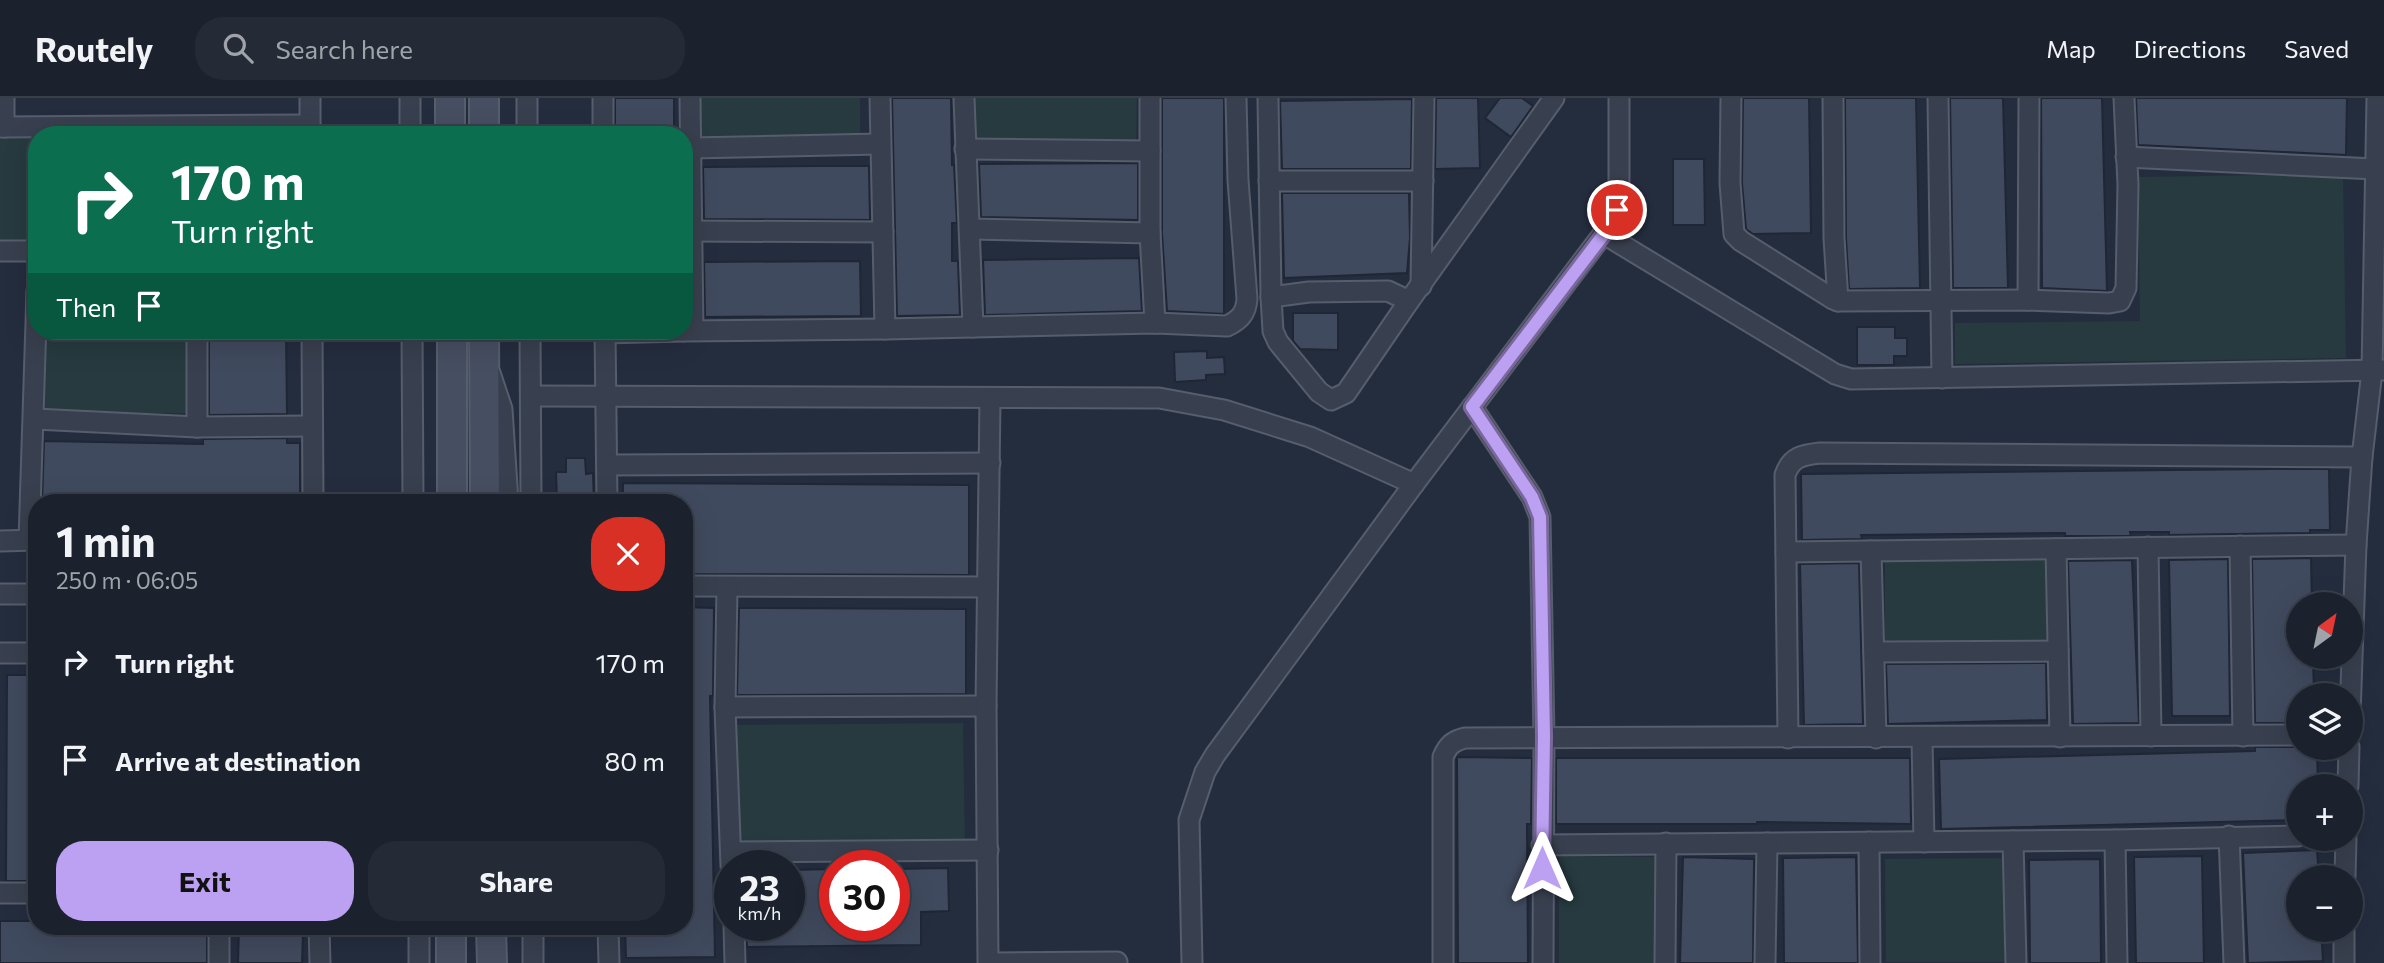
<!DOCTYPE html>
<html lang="en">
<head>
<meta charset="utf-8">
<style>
	:root { --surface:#1b222e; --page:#242a36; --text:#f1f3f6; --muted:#a0a4aa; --line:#393f4a; --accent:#bca0f2 }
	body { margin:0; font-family:Commissioner,sans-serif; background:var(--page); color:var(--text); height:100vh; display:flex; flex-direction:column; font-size:26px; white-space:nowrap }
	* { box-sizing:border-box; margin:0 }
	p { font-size:23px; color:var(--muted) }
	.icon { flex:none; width:38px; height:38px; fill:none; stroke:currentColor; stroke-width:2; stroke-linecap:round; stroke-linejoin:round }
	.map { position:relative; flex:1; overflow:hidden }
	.sheet { position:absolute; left:28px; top:396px; width:665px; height:441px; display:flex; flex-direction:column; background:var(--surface); border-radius:28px; box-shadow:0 7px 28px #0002,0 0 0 2px var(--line) }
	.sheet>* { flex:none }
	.banner { position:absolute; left:28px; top:28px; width:665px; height:214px; border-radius:28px; box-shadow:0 7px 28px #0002,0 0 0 2px var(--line); background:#0b6e4f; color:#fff; overflow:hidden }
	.needle { width:46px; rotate:33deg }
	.controls { position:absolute; left:2286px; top:494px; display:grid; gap:14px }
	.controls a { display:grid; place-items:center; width:77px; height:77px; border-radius:50%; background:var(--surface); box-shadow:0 7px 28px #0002,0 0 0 2px var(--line); font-size:35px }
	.speed { position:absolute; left:714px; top:752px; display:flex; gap:14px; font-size:35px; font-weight:700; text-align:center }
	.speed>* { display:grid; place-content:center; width:91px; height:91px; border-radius:50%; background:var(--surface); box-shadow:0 7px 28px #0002,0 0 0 2px var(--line); line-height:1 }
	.speed small { font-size:18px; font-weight:400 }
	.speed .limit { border:10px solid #d22; background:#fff; color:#111 }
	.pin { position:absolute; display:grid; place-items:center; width:60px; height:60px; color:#fff; margin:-30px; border:4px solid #fff; border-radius:50%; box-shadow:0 2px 7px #0007 }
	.me { position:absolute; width:77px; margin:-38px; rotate:0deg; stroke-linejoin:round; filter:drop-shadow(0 0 5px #0008) }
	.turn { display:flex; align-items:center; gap:24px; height:147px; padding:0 28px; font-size:32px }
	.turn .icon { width:91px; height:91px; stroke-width:2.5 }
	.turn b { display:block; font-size:49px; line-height:60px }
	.then { display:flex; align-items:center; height:66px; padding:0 28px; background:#0003; gap:14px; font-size:26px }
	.round { display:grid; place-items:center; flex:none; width:74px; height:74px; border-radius:28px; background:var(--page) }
	.summary { display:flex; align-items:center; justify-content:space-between; height:119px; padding:0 28px }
	h1 { font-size:42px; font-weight:700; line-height:52px }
	.button { display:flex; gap:14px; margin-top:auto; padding:14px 28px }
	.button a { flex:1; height:80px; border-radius:28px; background:var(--accent); color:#111; font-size:28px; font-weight:700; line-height:80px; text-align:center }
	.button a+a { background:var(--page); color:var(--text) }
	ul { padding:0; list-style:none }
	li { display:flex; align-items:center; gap:21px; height:98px; padding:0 28px }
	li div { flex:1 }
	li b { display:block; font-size:26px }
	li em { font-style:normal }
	header { display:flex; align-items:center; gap:42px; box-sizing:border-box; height:98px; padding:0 35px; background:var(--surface); border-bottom:2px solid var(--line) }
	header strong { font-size:33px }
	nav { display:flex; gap:38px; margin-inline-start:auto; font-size:24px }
	.search { width:490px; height:63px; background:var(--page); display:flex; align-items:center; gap:18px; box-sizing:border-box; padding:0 24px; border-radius:28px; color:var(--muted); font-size:26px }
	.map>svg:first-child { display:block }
</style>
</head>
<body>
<header>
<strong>Routely</strong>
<div class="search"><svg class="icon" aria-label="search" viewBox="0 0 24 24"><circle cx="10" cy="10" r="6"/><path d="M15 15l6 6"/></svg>Search here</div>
<nav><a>Map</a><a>Directions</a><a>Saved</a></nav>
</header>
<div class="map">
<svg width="2384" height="865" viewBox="0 0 2384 865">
	<rect width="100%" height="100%" fill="#242d3e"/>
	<g fill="#263a3f">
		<path d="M 700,0 L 860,0 L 860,44 L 700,43 Z"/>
		<path d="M 972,0 L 1137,0 L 1136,49 L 971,47 Z"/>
		<path d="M 37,38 L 37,143 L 0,144 L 0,39 Z"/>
		<path d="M 2343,76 L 2346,260 L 1955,266 L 1955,225 L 2140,223 L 2138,79 Z"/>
		<path d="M 45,233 L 186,233 L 186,315 L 45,316 Z"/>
		<path d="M 1885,459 L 2050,459 L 2051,542 L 1885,542 Z"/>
		<path d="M 963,625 L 965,747 L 736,749 L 735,627 Z"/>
		<path d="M 1559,758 L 1658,759 L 1658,865 L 1559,865 Z"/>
		<path d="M 2009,760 L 2010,864 L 1886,864 L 1885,761 Z"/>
	</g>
	<g fill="#404a5e" stroke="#1f2635" stroke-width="2">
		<rect x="615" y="0" width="59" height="37"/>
		<path d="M 892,0 L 951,0 L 952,67 L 954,67 L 957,125 L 952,125 L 952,163 L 958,163 L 960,217 L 897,218 Z"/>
		<path d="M 1162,0 L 1224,0 L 1224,216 L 1167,213 L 1162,135 Z"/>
		<path d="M 1436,0 L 1478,0 L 1480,70 L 1435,71 Z"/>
		<path d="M 1500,0 L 1522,0 L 1533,8 L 1511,39 L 1485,20 Z"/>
		<path d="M 1743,0 L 1809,0 L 1811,135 L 1753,136 L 1746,131 L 1742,85 Z"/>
		<path d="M 1845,0 L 1916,0 L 1920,190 L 1849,191 L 1846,140 Z"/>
		<path d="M 1950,0 L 2003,0 L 2008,190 L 1953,190 Z"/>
		<path d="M 2041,0 L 2102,0 L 2107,193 L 2042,190 Z"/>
		<path d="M 2136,0 L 2347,0 L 2346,57 L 2138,47 Z"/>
		<path d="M 1412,1 L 1411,71 L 1282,71 L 1280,3 Z"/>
		<path d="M 1673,61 L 1704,61 L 1705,127 L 1673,127 Z"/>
		<path d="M 1138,65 L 1138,122 L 981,119 L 979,66 Z"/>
		<path d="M 817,68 L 869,68 L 870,122 L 704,121 L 703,69 Z"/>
		<path d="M 1282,95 L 1409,95 L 1410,140 L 1407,175 L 1284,180 Z"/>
		<path d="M 1139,160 L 1142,213 L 985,217 L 983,162 Z"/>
		<path d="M 860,163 L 861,218 L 705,219 L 704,164 Z"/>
		<path d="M 1293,215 L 1338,215 L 1338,252 L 1300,251 L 1293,243 Z"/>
		<path d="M 1857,229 L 1895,229 L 1895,240 L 1907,240 L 1907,258 L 1894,258 L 1894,267 L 1857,267 Z"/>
		<path d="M 209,233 L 286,233 L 287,316 L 209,317 Z"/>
		<path d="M 1207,253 L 1207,260 L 1224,259 L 1225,276 L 1206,277 L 1206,282 L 1175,284 L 1174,254 Z"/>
		<path d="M 287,340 L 287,345 L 300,345 L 300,400 L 294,400 L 293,404 L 42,404 L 44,343 L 203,346 L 203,341 Z"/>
		<path d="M 566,360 L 585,360 L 586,376 L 593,375 L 594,404 L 557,404 L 556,374 L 566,374 Z"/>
		<path d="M 2272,371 L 2329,371 L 2330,432 L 2310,432 L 2310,435 L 2169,437 L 2169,434 L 2130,434 L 2131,438 L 2065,438 L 2065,435 L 1861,437 L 1862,441 L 1802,442 L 1801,376 Z"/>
		<path d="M 623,385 L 969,387 L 969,477 L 684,476 L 684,404 L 623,404 Z"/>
		<path d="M 2311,460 L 2312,506 L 2298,506 L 2298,558 L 2313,558 L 2314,597 L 2298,597 L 2298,625 L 2255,625 L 2252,461 Z"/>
		<path d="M 2228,461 L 2230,618 L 2172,618 L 2169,462 Z"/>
		<path d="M 2132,462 L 2139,625 L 2073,626 L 2068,463 Z"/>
		<path d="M 1859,465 L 1863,626 L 1804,627 L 1800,466 Z"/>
		<path d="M 684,509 L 714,510 L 713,598 L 710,598 L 715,859 L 626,860 L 625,828 L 684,828 Z"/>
		<path d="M 739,510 L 966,511 L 966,596 L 737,597 Z"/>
		<path d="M 2046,565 L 2047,622 L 1888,626 L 1886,566 Z"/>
		<path d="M 7,577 L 37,577 L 37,783 L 6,783 Z"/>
		<path d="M 2255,649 L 2298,649 L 2298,652 L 2317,652 L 2318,688 L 2298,688 L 2298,722 L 1941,731 L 1939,661 L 2255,653 Z"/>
		<path d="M 1457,659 L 1532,660 L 1531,726 L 1527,726 L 1528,865 L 1458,865 Z"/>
		<path d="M 1556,660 L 1910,660 L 1911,726 L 1757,724 L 1757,726 L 1556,726 Z"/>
		<path d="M 2317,752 L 2319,779 L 2298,779 L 2298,831 L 2321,831 L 2323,863 L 2248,865 L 2243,755 Z"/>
		<path d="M 2202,758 L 2204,865 L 2136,865 L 2134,759 Z"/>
		<path d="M 1683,759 L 1754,761 L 1753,865 L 1680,865 Z"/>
		<path d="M 1856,759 L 1858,865 L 1784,865 L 1783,760 Z"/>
		<path d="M 2100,761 L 2101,865 L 2030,865 L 2029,762 Z"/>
		<path d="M 948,770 L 949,813 L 921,814 L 921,847 L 747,849 L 746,828 L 789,828 L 789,772 L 835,771 L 835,828 L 894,828 L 894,771 Z"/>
		<path d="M 0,823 L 37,823 L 37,828 L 207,828 L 207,865 L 0,865 Z"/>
		<path d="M 239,828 L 291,828 L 290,835 L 303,836 L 302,865 L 238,865 Z"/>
	</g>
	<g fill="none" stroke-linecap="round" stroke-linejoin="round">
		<g stroke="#565d6c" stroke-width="23">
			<g id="street">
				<path d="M 310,0 L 310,37"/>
				<path d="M 410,0 L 410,37"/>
				<path d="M 527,0 L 527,37"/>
				<path d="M 603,0 L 603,37"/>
				<path d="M 690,0 L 693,232"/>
				<path d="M 880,0 L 885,231"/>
				<path d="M 964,0 L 973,229"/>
				<path d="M 1150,0 L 1150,135 L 1155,225"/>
				<path d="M 1268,0 L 1271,199 L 1273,233 L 1278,244 L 1319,294 L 1331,302 L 1346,295 L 1409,203 L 1554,0"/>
				<path d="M 1731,0 L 1730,85 L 1734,136 L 1741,143 L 1833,201 L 1838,203 L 2028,202 L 2109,205 L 2120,203 L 2126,190 L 2128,87 L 2124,0"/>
				<path d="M 1833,0 L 1834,140 L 1838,203"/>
				<path d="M 1938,0 L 1942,280"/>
				<path d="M 0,29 L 310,27"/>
				<path d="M 4,29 L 4,0"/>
				<path d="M 691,50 L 880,46"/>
				<path d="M 965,51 L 1150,53"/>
				<path d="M 2126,59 L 2375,71"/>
				<path d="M 1269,83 L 1423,83"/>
				<path d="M 971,131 L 1150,135"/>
				<path d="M 691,133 L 883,134"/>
				<path d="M 1604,136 L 1835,276 L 1851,281 L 2384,272"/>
				<path d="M 0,153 L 37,153"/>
				<path d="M 1421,188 L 1424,0"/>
				<path d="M 1271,199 L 1309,194 L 1388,193 L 1409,203"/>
				<path d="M 2028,202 L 2029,0"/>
				<path d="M 197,233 L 197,329"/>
				<path d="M 312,233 L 313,404"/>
				<path d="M 412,233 L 413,404"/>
				<path d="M 530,233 L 531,404"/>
				<path d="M 605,233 L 607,404"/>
				<path d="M 684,233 L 885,231 L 1155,225 L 1227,228 C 1240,222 1246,215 1247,201 L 1238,82 L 1236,0"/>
				<path d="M 605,235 L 683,233"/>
				<path d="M 490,275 L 502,311 L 508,404"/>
				<path d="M 531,298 L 1159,300 L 1224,312 L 1310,339 L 1414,386"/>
				<path d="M 1472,309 L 1532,399 L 1540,419 L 1544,639 L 1543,865"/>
				<path d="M 35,321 L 197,329 L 312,328"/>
				<path d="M 607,367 L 990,365"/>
				<path d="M 29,442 L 37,193"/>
				<path d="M 0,443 L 37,442"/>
				<path d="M 2240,448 L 2243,638"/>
				<path d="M 2148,449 L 2151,638"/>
				<path d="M 2056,451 L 2060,639"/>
				<path d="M 1871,453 L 1876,640"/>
				<path d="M 1786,454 L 2356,447"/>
				<path d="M 684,488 L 987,489"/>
				<path d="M 727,489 L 725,609 L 731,768"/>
				<path d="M 0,496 L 37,496"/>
				<path d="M 1874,554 L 2058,553"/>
				<path d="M 0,555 L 37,555"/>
				<path d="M 725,609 L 986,608"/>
				<path d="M 2350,617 L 2356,447 L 2362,359 L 2372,273 L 2377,0"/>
				<path d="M 1788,640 L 1785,377 C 1791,359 1802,357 1820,355 L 2362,359"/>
				<path d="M 1922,640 L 1924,744"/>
				<path d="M 2348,688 L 2349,649"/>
				<path d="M 2229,738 L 2234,865"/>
				<path d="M 2115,742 L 2117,865"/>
				<path d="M 2013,743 L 2016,865"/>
				<path d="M 1869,744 L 1870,865"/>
				<path d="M 1542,747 L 2115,742 L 2298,738"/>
				<path d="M 731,754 L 988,752"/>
				<path d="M 2345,779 L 2346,740"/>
				<path d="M 0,795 L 37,795"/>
				<path d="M 219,828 L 219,865"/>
				<path d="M 319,828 L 320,865"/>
				<path d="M 419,828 L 419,865"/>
				<path d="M 533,828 L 533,865"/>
				<path d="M 608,828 L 609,865"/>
				<path d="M 734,828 L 735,865"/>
				<path d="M 988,865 L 986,608 L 990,300"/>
				<path d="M 996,865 L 1117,864"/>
				<path d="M 1192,865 L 1189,722 L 1205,674 L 1215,657 L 1414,386 L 1613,123 L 1619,102 L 1619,0"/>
				<path d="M 1443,865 L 1443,659 C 1448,647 1453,643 1465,640 L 2298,637"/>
				<path d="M 1665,865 L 1666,745"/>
				<path d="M 1765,865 L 1767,745"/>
				<path d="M 2344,865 L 2344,831"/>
			</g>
		</g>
		<g stroke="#565d6c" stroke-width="32">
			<g id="secondary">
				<path d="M 450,0 L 450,37"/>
				<path d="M 484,0 L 484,37"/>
				<path d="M 484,233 L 485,404"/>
				<path d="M 452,404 L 452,233"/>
				<path d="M 491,828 L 492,865"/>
				<path d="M 451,865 L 451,828"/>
			</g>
		</g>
		<use href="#street" stroke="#383f4e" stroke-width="19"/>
		<use href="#secondary" stroke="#464e61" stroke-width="28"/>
	</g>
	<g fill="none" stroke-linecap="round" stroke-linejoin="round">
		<g stroke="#7a689d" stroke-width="18">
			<path id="route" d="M 1542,770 L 1544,639 L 1540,419 L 1532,399 L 1472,309 L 1604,136 L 1617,112"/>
		</g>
		<use href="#route" stroke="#bca0f2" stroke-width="12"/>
	</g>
</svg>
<div class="controls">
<a><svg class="needle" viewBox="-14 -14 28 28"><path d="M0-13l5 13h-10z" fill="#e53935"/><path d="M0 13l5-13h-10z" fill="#a0a4aa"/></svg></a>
<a><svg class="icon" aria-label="layers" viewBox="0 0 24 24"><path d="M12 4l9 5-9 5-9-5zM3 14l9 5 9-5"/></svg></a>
<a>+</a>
<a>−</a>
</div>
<div class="speed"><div>23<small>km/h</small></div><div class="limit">30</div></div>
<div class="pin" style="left:1617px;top:112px;background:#d93025"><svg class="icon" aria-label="arrive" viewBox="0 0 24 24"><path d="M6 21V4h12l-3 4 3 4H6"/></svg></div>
<svg class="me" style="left:1542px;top:770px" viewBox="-20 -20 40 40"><path d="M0-17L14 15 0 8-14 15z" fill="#bca0f2" stroke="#fff" stroke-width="4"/></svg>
<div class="banner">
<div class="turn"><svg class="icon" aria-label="right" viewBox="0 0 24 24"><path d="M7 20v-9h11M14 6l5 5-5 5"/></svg><div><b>170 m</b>Turn right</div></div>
<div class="then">Then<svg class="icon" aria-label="arrive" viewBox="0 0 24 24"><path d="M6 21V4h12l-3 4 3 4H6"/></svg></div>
</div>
<section class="sheet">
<div class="summary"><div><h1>1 min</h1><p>250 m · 06:05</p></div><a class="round" style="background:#d93025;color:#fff"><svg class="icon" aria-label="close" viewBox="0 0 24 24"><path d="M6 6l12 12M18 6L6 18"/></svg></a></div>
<ul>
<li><svg class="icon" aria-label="right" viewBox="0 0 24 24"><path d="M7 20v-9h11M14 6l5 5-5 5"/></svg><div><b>Turn right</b></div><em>170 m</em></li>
<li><svg class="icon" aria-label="arrive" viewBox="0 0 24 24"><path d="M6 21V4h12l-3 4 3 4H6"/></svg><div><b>Arrive at destination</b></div><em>80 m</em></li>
</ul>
<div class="button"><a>Exit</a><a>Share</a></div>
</section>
</div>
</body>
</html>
